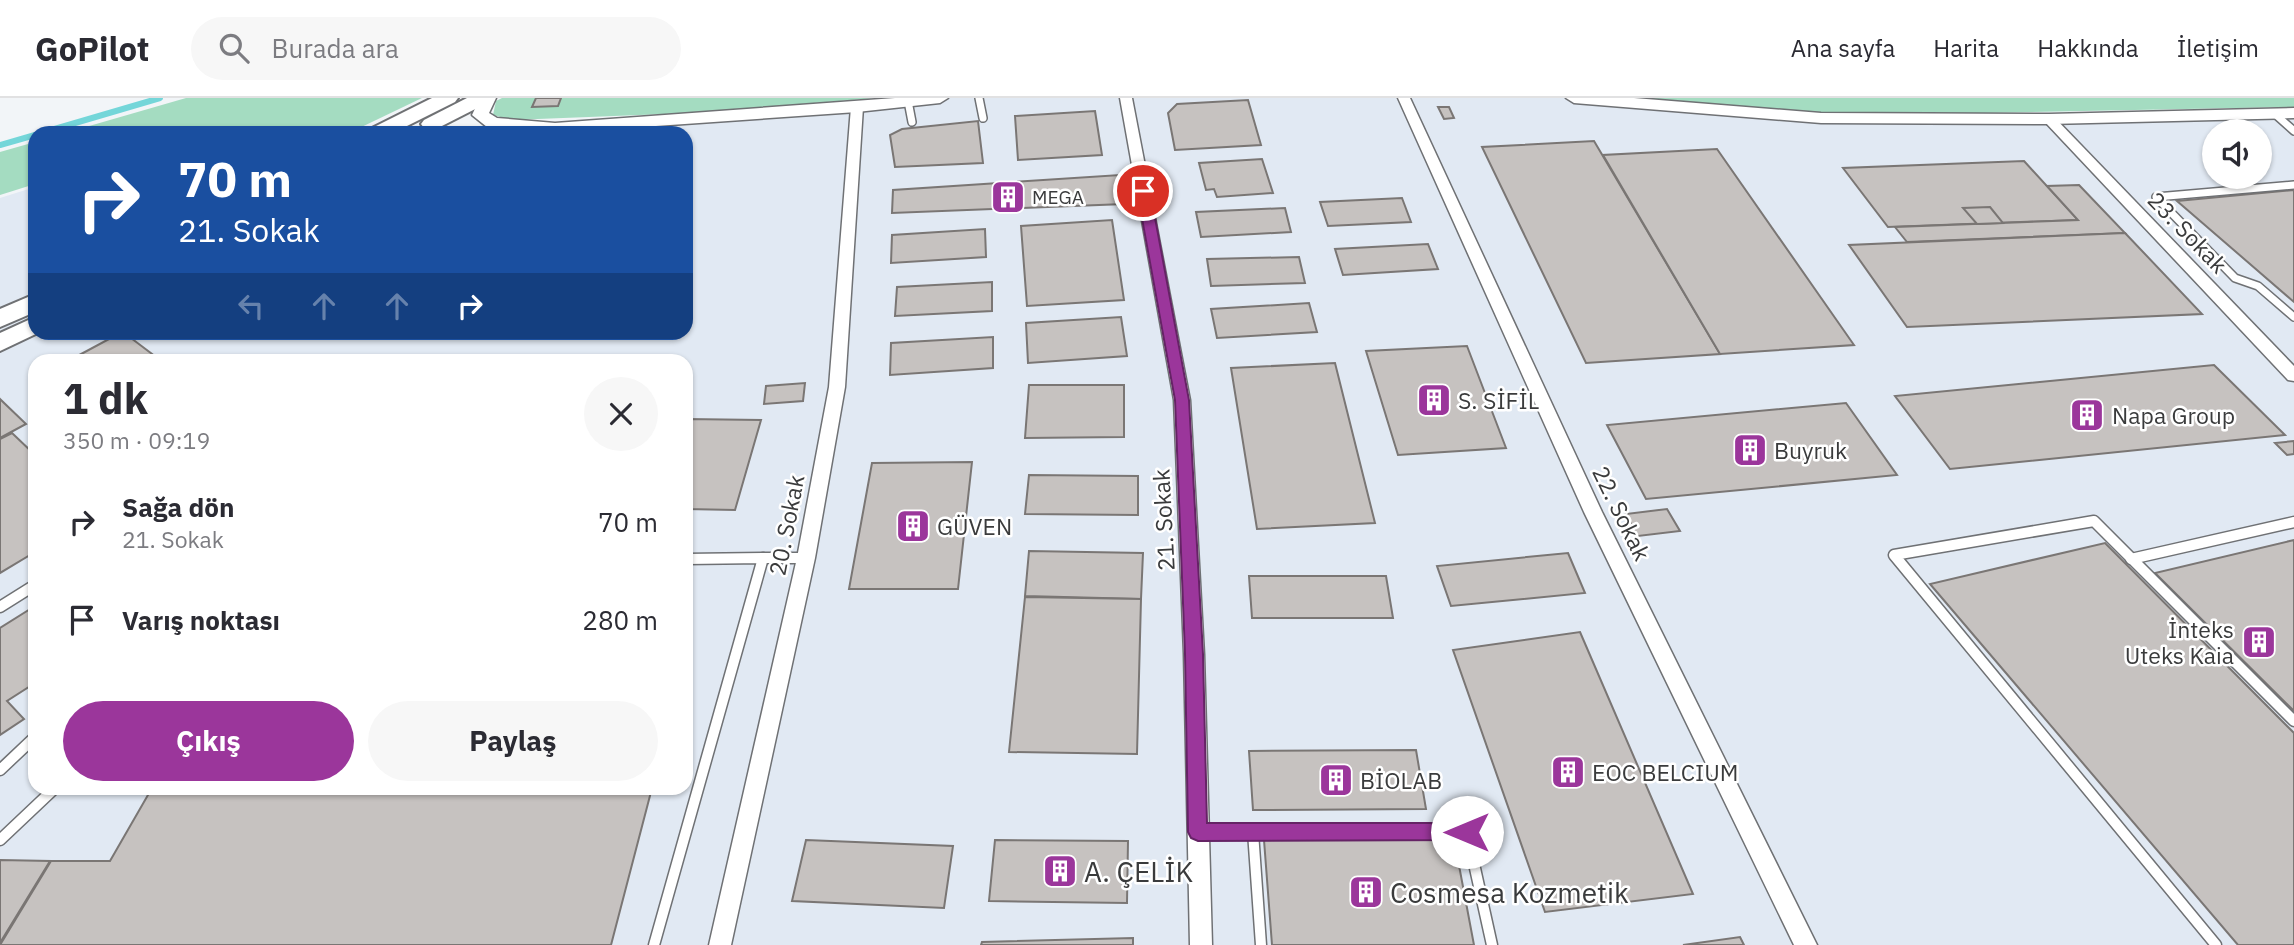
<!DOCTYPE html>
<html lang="tr">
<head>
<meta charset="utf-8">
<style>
	:root { --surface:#fff; --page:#f7f7f7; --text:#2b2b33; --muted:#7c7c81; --line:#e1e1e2; --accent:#9b369b }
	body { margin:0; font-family:"IBM Plex Sans",sans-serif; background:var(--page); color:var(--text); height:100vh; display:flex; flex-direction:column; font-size:26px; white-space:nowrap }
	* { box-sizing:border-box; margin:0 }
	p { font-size:23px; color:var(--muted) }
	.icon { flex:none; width:38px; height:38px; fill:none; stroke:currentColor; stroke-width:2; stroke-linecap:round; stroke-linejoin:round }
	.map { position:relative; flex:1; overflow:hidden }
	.side { position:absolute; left:28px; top:256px; width:665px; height:441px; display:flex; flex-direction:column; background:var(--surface); border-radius:21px; box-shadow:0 2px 5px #0004 }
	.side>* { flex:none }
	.banner { position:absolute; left:28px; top:28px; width:665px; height:214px; border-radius:21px; box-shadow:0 2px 5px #0004; background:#1a4fa0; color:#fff; overflow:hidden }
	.buttons { position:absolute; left:2202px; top:21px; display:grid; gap:14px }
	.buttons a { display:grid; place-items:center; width:70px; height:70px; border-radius:50%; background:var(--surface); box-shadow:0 2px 5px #0004; font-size:35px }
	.pin { position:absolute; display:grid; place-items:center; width:60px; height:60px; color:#fff; margin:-30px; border:4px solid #fff; border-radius:50%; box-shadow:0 2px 7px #0007 }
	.me { position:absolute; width:77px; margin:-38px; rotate:270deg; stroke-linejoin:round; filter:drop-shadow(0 0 5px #0008) }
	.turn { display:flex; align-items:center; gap:24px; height:147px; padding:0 35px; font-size:32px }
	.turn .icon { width:91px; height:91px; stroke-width:2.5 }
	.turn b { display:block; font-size:49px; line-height:60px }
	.lanes { display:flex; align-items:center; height:66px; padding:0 35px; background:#0003; justify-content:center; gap:35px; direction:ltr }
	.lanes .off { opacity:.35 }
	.round { display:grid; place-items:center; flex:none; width:74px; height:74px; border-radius:37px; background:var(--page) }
	.overview { display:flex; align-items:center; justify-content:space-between; height:119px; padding:0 35px }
	h1 { font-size:42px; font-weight:700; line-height:52px }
	.primary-button { display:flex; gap:14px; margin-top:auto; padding:14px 35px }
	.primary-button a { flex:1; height:80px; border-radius:42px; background:var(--accent); color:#fff; font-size:28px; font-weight:700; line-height:80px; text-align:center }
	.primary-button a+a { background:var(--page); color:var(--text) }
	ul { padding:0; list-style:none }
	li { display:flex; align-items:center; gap:21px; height:98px; padding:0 35px }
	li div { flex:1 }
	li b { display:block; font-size:26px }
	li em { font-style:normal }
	header { display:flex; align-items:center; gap:42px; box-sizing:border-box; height:98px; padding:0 35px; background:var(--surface); border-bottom:2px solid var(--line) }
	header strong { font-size:33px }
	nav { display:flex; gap:38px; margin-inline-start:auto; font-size:24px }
	.search { width:490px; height:63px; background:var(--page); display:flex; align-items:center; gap:18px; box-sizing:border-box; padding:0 24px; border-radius:38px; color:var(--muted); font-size:26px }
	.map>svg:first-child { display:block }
</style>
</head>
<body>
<header>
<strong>GoPilot</strong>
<div class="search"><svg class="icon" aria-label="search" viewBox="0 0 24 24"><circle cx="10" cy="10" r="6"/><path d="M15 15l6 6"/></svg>Burada ara</div>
<nav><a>Ana sayfa</a><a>Harita</a><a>Hakkında</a><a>İletişim</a></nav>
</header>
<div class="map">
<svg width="2294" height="847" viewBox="0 0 2294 847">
	<rect width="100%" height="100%" fill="#f2f5f8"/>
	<path fill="#e1e9f3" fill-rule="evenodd" d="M 915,0 L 1593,0 L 1824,21 L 2294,10 L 2294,847 L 0,847 L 0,100 L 35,89 L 35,234 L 686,234 L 686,35 L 556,35 ZM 2214,33 L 2259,33 L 2259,79 L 2214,79 ZM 35,262 L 686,262 L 686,690 L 35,690 Z"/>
	<g fill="#a4dcc1">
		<path d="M 186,0 L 422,0 L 349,35 L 65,35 Z"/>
		<path d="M 502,0 L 876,0 L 691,15 L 512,22 L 493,17 L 496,3 Z"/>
		<path d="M 1628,0 L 2294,0 L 2294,9 L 1821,18 Z"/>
		<path d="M 35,44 L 35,86 L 0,97 L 0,54 Z"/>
	</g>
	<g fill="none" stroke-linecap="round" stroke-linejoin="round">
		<g stroke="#74d6d9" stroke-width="6">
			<path d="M 41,35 L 160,0"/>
			<path d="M 0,47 L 35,37"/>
		</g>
	</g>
	<g fill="#c6c2c0" stroke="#7a7674" stroke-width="2">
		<path d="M 536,0 L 561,0 L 558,8 L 532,9 Z"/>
		<path d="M 1248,2 L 1261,47 L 1175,52 L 1168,15 L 1177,6 Z"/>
		<path d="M 1438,9 L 1449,9 L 1454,20 L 1444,21 Z"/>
		<path d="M 1095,13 L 1102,57 L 1018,62 L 1015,18 Z"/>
		<path d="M 978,23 L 983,65 L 895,69 L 890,37 L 902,31 Z"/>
		<path d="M 1594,43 L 1720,256 L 1586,265 L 1482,49 Z"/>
		<path d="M 1717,51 L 1854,247 L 1720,256 L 1603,57 Z"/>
		<path d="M 1262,61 L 1273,95 L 1217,99 L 1214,91 L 1206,92 L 1199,65 Z"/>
		<path d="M 2024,63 L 2078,122 L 1888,129 L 1843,70 Z"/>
		<path d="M 1120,77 L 1124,106 L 892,115 L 893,92 Z"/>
		<path d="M 2079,87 L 2125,135 L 1907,144 L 1895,129 L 2078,122 L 2047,88 Z"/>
		<path d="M 2294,92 L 2294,204 L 2177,103 Z"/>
		<path d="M 1402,100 L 1411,124 L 1328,128 L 1320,104 Z"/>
		<path d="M 1990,109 L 2003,125 L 1977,126 L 1963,110 Z"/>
		<path d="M 1285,110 L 1291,134 L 1201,139 L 1196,114 Z"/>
		<path d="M 1112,122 L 1124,202 L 1027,208 L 1021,128 Z"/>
		<path d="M 985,131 L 986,159 L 891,165 L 892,137 Z"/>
		<path d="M 2125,135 L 2202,216 L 1907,229 L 1849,147 Z"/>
		<path d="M 1428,146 L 1438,171 L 1343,177 L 1335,151 Z"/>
		<path d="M 1299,159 L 1305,185 L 1211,188 L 1207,161 Z"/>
		<path d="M 992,184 L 992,213 L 895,218 L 897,189 Z"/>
		<path d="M 1309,205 L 1317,234 L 1217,240 L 1211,211 Z"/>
		<path d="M 1121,219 L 1127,258 L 1028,265 L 1026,225 Z"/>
		<path d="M 123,234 L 160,262 L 70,262 L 122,234 Z"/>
		<path d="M 993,239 L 993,270 L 890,277 L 891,245 Z"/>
		<path d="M 1467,248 L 1506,350 L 1398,357 L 1366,253 Z"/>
		<path d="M 1335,265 L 1375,425 L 1257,431 L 1231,270 Z"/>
		<path d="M 2214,267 L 2285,337 L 1950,371 L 1895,298 Z"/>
		<path d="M 805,285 L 803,303 L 764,306 L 766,288 Z"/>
		<path d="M 1029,287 L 1124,287 L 1124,339 L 1025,340 Z"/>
		<path d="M 0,301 L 26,326 L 0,340 Z"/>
		<path d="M 1846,305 L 1897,377 L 1646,401 L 1607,327 Z"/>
		<path d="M 686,321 L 761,322 L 735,412 L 686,411 Z"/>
		<path d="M 12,335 L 35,357 L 35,454 L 0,475 L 0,341 Z"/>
		<path d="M 2294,343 L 2294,356 L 2287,357 L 2275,345 Z"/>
		<path d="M 972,364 L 958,491 L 849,491 L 872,365 Z"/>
		<path d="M 1029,377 L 1138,378 L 1138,417 L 1025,416 Z"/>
		<path d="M 1667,411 L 1680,433 L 1638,438 L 1626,416 Z"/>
		<path d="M 2294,442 L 2294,613 L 2155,475 Z"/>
		<path d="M 2105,445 L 2294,635 L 2294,847 L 2238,847 L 1930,486 Z"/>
		<path d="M 1029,453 L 1143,455 L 1141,501 L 1025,498 Z"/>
		<path d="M 1568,455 L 1585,495 L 1451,508 L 1437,468 Z"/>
		<path d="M 1249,478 L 1386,478 L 1393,520 L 1252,520 Z"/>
		<path d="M 1025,499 L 1141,501 L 1137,656 L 1009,654 Z"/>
		<path d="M 35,508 L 35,585 L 7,603 L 24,621 L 0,637 L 0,530 Z"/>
		<path d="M 1580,534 L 1693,796 L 1545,814 L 1453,552 Z"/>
		<path d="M 1416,652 L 1426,711 L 1253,712 L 1249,653 Z"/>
		<path d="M 152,690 L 652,690 L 611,847 L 0,847 L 51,763 L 110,763 Z"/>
		<path d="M 1454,741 L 1474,847 L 1272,847 L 1264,742 Z"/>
		<path d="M 806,742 L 953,748 L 944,810 L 792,803 Z"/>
		<path d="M 995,742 L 1128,743 L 1127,805 L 989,803 Z"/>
		<path d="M 0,762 L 50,763 L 0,845 Z"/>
		<path d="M 1740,839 L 1744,847 L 1683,847 Z"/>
		<path d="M 1133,840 L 1133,847 L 981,847 L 982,844 Z"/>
	</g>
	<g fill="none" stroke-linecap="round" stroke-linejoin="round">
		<g stroke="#6f7174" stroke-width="10">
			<g id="service-far1">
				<path d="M 979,0 L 983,20"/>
				<path d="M 908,3 L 912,24"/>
				<path d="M 2275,16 L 2294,33"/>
				<path d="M 2294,87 L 2156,99 L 2235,180 L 2258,188 L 2294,219"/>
			</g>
		</g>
		<g stroke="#6f7174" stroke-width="13">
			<g id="service">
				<path d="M 763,460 L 806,460"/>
				<path d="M 2131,461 L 2294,424"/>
				<path d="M 0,509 L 35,487"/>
				<path d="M 0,672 L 35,639"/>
				<path d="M 1199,734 L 1467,734 L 1492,847"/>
				<path d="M 1253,734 L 1261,847"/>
				<path d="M 0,742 L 55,690"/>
				<path d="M 654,847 L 763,460 L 686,461"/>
				<path d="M 2216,847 L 1894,457 L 2094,423 L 2294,623"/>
			</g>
		</g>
		<g stroke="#6f7174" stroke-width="3">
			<g id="minor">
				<path d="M 1120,0 L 1132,0 L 1190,302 L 1204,556 L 1212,847 L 1190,847 L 1184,556 L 1174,302 Z"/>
				<path d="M 1398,0 L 1410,0 L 1602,414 L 1817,847 L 1794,847 L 1584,414 Z"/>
				<path d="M 857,5 L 863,9 L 845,289 L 815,460 L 731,847 L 709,847 L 797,460 L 829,289 L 851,9 Z"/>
				<path d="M 2049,17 L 2053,18 L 2294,268 L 2294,283 L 2288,282 L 2045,24 L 2045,18 Z"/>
			</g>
		</g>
		<g stroke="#6f7174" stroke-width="3">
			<g id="tertiary">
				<path d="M 480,0 L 496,0 L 489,15 L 497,20 L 555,25 L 895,0 L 948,0 L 940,5 L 857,14 L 555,35 L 493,35 L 499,30 L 487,29 L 472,17 Z"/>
				<path d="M 1566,0 L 1634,0 L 1821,15 L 2049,16 L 2294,10 L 2294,20 L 2049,26 L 1821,25 L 1574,5 Z"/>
			</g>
		</g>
		<g stroke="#6f7174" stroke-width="4">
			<g id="primary">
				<path d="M 432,0 L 458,0 L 455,4 L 393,35 L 367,35 L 370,31 Z"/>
				<path d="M 467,0 L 492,0 L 489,4 L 438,30 L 424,30 L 421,26 L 424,22 Z"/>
				<path d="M 35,196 L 35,214 L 0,229 L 0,211 Z"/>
				<path d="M 35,219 L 35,234 L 40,234 L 0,253 L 0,235 Z"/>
			</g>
		</g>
		<use href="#service-far1" stroke="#fff" stroke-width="7"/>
		<use href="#service" stroke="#fff" stroke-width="10"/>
		<use href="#minor" fill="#fff" fill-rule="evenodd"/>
		<use href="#tertiary" fill="#fff" fill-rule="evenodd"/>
		<use href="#primary" fill="#fff" fill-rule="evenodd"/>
	</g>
	<path fill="#9b369b" stroke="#652365" stroke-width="2" d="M 1143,90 L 1150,93 L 1189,302 L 1203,556 L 1207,725 L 1467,725 L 1474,727 L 1477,734 L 1474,740 L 1467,742 L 1198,743 L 1191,740 L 1188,734 L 1185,556 L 1175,302 L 1137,93 Z"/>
	<defs>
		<g id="building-square" transform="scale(1.75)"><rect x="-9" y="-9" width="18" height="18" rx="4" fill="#9b369b" stroke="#fff"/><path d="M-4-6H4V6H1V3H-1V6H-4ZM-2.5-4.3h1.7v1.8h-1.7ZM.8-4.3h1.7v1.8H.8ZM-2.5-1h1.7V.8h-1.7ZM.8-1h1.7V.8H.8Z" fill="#fff"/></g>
	</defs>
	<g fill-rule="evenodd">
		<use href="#building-square" x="1008" y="99"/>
		<use href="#building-square" x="1434" y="302"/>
		<use href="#building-square" x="2087" y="317"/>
		<use href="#building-square" x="1750" y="352"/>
		<use href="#building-square" x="913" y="428"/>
		<use href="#building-square" x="2259" y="544"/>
		<use href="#building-square" x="1568" y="674"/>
		<use href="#building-square" x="1336" y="682"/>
		<use href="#building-square" x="1060" y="773"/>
		<use href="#building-square" x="1366" y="794"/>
	</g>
	<g text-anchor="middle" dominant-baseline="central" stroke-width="5" stroke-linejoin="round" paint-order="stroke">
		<g font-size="19" fill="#3a3b3c" stroke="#fff" text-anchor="start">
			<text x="1032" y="99">MEGA</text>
		</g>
		<g font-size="23" fill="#3a3b3c" stroke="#fff">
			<text transform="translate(2188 134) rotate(46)">23. Sokak</text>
			<text transform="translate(1622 415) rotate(64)">22. Sokak</text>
			<text transform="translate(1163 422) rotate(-93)">21. Sokak</text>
			<text transform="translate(786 427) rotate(-79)">20. Sokak</text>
		</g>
		<g font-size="23" fill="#3a3b3c" stroke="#fff" text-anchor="start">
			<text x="1458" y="302">S. SİFİL</text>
			<text x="2112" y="317">Napa Group</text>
			<text x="1774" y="352">Buyruk</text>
			<text x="937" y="428">GÜVEN</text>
			<text x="2234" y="531" text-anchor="end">İnteks<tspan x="2234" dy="26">Uteks Kaia</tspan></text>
			<text x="1592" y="674">EOC BELCIUM</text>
			<text x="1360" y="682">BİOLAB</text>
		</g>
		<g font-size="28" fill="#3a3b3c" stroke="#fff" text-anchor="start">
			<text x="1084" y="773">A. ÇELİK</text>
			<text x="1390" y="794">Cosmesa Kozmetik</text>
		</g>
	</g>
</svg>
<div class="buttons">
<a><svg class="icon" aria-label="sound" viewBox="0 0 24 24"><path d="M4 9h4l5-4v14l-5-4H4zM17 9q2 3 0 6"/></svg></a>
</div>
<div class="pin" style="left:1143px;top:93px;background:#d93025"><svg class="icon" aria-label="arrive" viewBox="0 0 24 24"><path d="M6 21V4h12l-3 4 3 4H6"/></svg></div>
<svg class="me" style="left:1467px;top:734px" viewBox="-20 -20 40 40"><circle r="19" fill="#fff"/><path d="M0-13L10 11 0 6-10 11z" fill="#9b369b"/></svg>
<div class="banner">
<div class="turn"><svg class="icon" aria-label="right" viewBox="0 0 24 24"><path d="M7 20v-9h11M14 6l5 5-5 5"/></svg><div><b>70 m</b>21. Sokak</div></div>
<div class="lanes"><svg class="icon off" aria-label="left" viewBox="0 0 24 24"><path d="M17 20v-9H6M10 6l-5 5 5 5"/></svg><svg class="icon off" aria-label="ahead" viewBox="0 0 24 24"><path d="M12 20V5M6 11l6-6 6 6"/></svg><svg class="icon off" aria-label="ahead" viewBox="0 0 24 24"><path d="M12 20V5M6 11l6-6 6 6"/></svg><svg class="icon" aria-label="right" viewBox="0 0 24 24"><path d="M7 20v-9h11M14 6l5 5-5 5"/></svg></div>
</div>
<section class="side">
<div class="overview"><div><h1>1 dk</h1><p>350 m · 09:19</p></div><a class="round"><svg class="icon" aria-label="close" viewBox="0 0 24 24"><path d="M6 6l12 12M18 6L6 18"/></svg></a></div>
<ul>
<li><svg class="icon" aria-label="right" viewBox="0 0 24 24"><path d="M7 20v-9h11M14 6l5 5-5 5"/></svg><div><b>Sağa dön</b><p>21. Sokak</p></div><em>70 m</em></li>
<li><svg class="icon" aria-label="arrive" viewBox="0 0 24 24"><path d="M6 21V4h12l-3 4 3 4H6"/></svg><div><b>Varış noktası</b></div><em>280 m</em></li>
</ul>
<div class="primary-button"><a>Çıkış</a><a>Paylaş</a></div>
</section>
</div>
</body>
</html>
